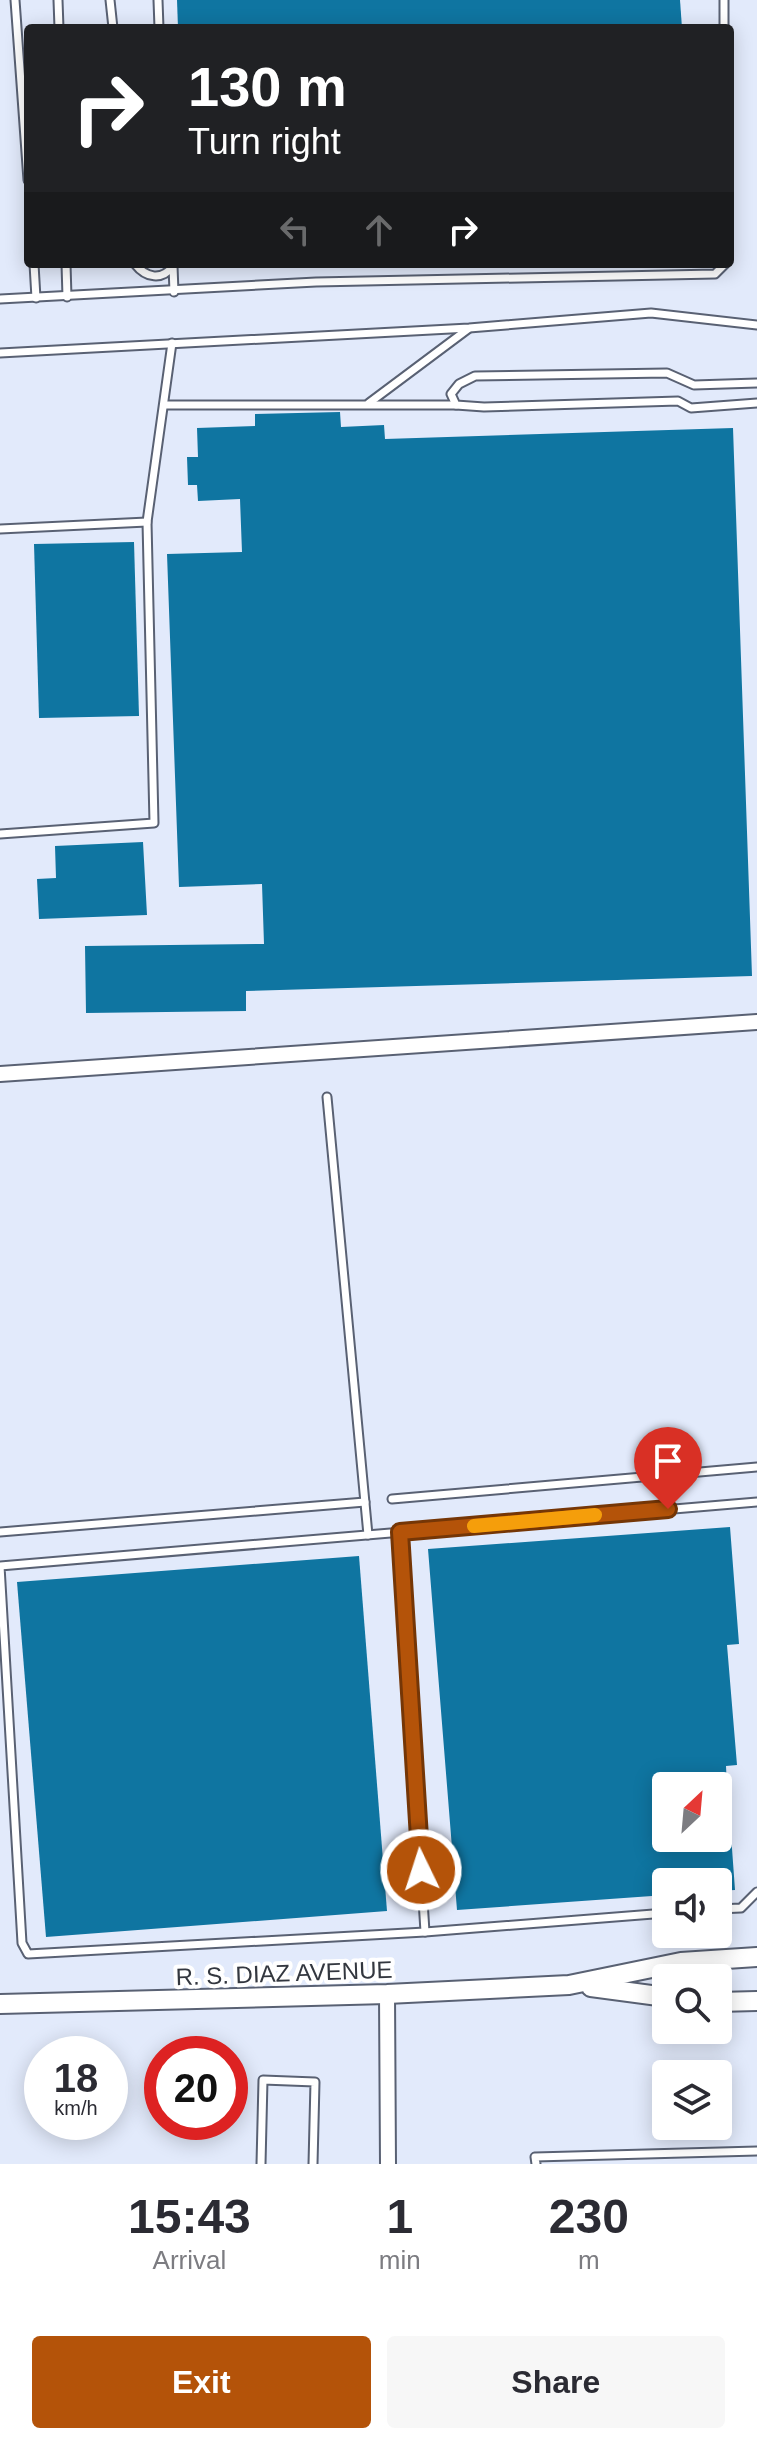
<!DOCTYPE html>
<html lang="en">
<head>
<meta charset="utf-8">
<style>
	:root { --surface:#fff; --page:#f7f7f7; --text:#2b2b33; --muted:#7c7c81; --accent:#b45309 }
	body { margin:0; font-family:Arial,sans-serif; background:var(--page); color:var(--text); height:100vh; display:flex; flex-direction:column; font-size:30px; white-space:nowrap }
	* { box-sizing:border-box; margin:0 }
	p { font-size:26px; color:var(--muted) }
	.icon { flex:none; width:44px; height:44px; fill:none; stroke:currentColor; stroke-width:2; stroke-linecap:round; stroke-linejoin:round }
	.map { position:relative; height:2164px; overflow:hidden }
	.panel { display:flex; flex-direction:column; background:var(--surface); flex:1 }
	.panel>* { flex:none }
	.hud { position:absolute; left:24px; top:24px; width:710px; height:244px; border-radius:8px; box-shadow:0 4px 20px #0003; background:#202124; color:#fff; overflow:hidden }
	.needle { width:52px; rotate:26deg }
	.buttons { position:absolute; left:652px; top:1772px; display:grid; gap:16px }
	.buttons a { display:grid; place-items:center; width:80px; height:80px; border-radius:8px; background:var(--surface); box-shadow:0 4px 20px #0003; font-size:40px }
	.speed { position:absolute; left:24px; top:2036px; display:flex; gap:16px; font-size:40px; font-weight:700; text-align:center }
	.speed>* { display:grid; place-content:center; width:104px; height:104px; border-radius:50%; background:var(--surface); box-shadow:0 4px 20px #0003; line-height:1 }
	.speed small { font-size:20px; font-weight:400 }
	.speed .limit { border:12px solid #d22; background:#fff; color:#111 }
	.pin { position:absolute; display:grid; place-items:center; width:68px; height:68px; color:#fff; margin:-82px -34px; border-radius:50% 50% 50% 0; rotate:-45deg; box-shadow:0 0 8px #0007 }
	.pin .icon { rotate:45deg }
	.me { position:absolute; width:88px; margin:-44px; rotate:356deg; stroke-linejoin:round; filter:drop-shadow(0 0 6px #0008) }
	.turn { display:flex; align-items:center; gap:28px; height:168px; padding:0 32px; font-size:36px }
	.turn .icon { width:104px; height:104px; stroke-width:2.5 }
	.turn b { display:block; font-size:56px; line-height:68px }
	.lanes { display:flex; align-items:center; height:76px; padding:0 32px; background:#0003; justify-content:center; gap:40px; direction:ltr }
	.lanes .off { opacity:.35 }
	.eta { display:flex; justify-content:space-evenly; align-items:center; height:136px; text-align:center }
	.eta b { font-size:48px; font-weight:700; line-height:56px }
	.primary-button { display:flex; gap:16px; margin-top:auto; padding:16px 32px }
	.primary-button a { flex:1; height:92px; border-radius:8px; background:var(--accent); color:#fff; font-size:32px; font-weight:700; line-height:92px; text-align:center }
	.primary-button a+a { background:var(--page); color:var(--text) }
	.map>svg:first-child { display:block }
</style>
</head>
<body>
<div class="map">
<svg width="757" height="2164" viewBox="0 0 757 2164">
	<rect width="100%" height="100%" fill="#e2eafb"/>
	<g fill="#0f75a1">
		<path d="M 177,0 L 680,0 L 682,28 L 178,28 Z"/>
		<path d="M 340,412 L 341,427 L 384,425 L 385,439 L 733,428 L 752,976 L 246,991 L 246,1011 L 86,1013 L 85,946 L 264,944 L 262,884 L 179,887 L 167,554 L 242,552 L 240,499 L 198,501 L 197,485 L 188,485 L 187,457 L 198,457 L 197,428 L 255,426 L 255,414 Z"/>
		<path d="M 134,542 L 139,716 L 39,718 L 34,544 Z"/>
		<path d="M 143,842 L 147,915 L 39,919 L 37,879 L 56,878 L 55,846 Z"/>
		<path d="M 730,1527 L 739,1644 L 727,1645 L 737,1765 L 726,1766 L 727,1786 L 666,1786 L 666,1838 L 718,1838 L 718,1808 L 729,1807 L 735,1890 L 718,1891 L 718,1882 L 666,1882 L 666,1895 L 457,1910 L 428,1549 Z"/>
		<path d="M 359,1556 L 387,1911 L 46,1937 L 17,1582 Z"/>
	</g>
	<g fill="none" stroke-linecap="round" stroke-linejoin="round">
		<g stroke="#596173" stroke-width="11">
			<g id="service">
				<path d="M 15,0 L 28,180"/>
				<path d="M 58,0 L 59,28"/>
				<path d="M 110,0 L 113,28"/>
				<path d="M 158,0 L 159,28"/>
				<path d="M 724,0 L 724,28"/>
				<path d="M 34,264 L 36,298"/>
				<path d="M 66,264 L 67,297"/>
				<path d="M 135,264 C 146,278 162,281 173,266"/>
				<path d="M 173,266 L 174,292"/>
				<path d="M 0,299 L 316,282 L 715,274 L 725,264"/>
				<path d="M 0,353 L 469,328 L 651,313 L 757,325"/>
				<path d="M 757,383 L 694,385 L 667,373 L 475,376 L 459,384 L 451,394 L 456,405 L 484,407 L 678,401 L 691,408 L 757,403"/>
				<path d="M 369,403 L 468,329"/>
				<path d="M 164,405 L 456,405"/>
				<path d="M 0,529 L 147,522"/>
				<path d="M 0,834 L 154,823 L 147,522 L 172,343"/>
				<path d="M 327,1097 L 368,1535"/>
				<path d="M 392,1499 L 757,1467"/>
				<path d="M 0,1532 L 365,1502"/>
				<path d="M 400,1532 L 425,1932"/>
				<path d="M 718,1909 L 741,1908 L 757,1892"/>
				<path d="M 666,1913 L 425,1932 L 28,1954 L 22,1943 L 0,1566 L 757,1502"/>
				<path d="M 261,2164 L 263,2080 L 315,2082 L 313,2164"/>
				<path d="M 536,2164 L 535,2157 L 757,2151"/>
			</g>
		</g>
		<g stroke="#596173" stroke-width="18">
			<g id="minor">
				<path d="M 0,1074 L 757,1022"/>
				<path d="M 387,1994 L 388,2164"/>
			</g>
		</g>
		<g stroke="#596173" stroke-width="22">
			<g id="tertiary">
				<path d="M 591,1987 L 666,1997"/>
				<path d="M 718,2002 L 757,2001"/>
				<path d="M 0,2004 L 387,1994 L 569,1985 L 681,1962 L 757,1957"/>
			</g>
		</g>
		<use href="#service" stroke="#fff" stroke-width="7"/>
		<use href="#minor" stroke="#fff" stroke-width="14"/>
		<use href="#tertiary" stroke="#fff" stroke-width="18"/>
	</g>
	<g fill="none" stroke-linecap="round" stroke-linejoin="round">
		<g stroke="#753606" stroke-width="20">
			<path id="route" d="M 421,1870 L 400,1532 L 668,1509"/>
		</g>
		<use href="#route" stroke="#b45309" stroke-width="14"/>
		<path stroke="#f59e0b" stroke-width="14" d="M 474,1526 L 595,1515"/>
	</g>
	<g text-anchor="middle" dominant-baseline="central" stroke-width="8" stroke-linejoin="round" paint-order="stroke">
		<g font-size="24" fill="#33373f" stroke="#fff">
			<text transform="translate(284 1973) rotate(-2)">R. S. DIAZ AVENUE</text>
		</g>
	</g>
</svg>
<div class="buttons">
<a><svg class="needle" viewBox="-14 -14 28 28"><path d="M0-13l5 13h-10z" fill="#e53935"/><path d="M0 13l5-13h-10z" fill="#7c7c81"/></svg></a>
<a><svg class="icon" aria-label="sound" viewBox="0 0 24 24"><path d="M4 9h4l5-4v14l-5-4H4zM17 9q2 3 0 6"/></svg></a>
<a><svg class="icon" aria-label="search" viewBox="0 0 24 24"><circle cx="10" cy="10" r="6"/><path d="M15 15l6 6"/></svg></a>
<a><svg class="icon" aria-label="layers" viewBox="0 0 24 24"><path d="M12 4l9 5-9 5-9-5zM3 14l9 5 9-5"/></svg></a>
</div>
<div class="speed"><div>18<small>km/h</small></div><div class="limit">20</div></div>
<div class="pin" style="left:668px;top:1509px;background:#d93025"><svg class="icon" aria-label="arrive" viewBox="0 0 24 24"><path d="M6 21V4h12l-3 4 3 4H6"/></svg></div>
<svg class="me" style="left:421px;top:1870px" viewBox="-20 -20 40 40"><circle r="17" fill="#b45309" stroke="#fff" stroke-width="3"/><path d="M0-11L8 9 0 5-8 9z" fill="#fff"/></svg>
<div class="hud">
<div class="turn"><svg class="icon" aria-label="right" viewBox="0 0 24 24"><path d="M7 20v-9h11M14 6l5 5-5 5"/></svg><div><b>130 m</b>Turn right</div></div>
<div class="lanes"><svg class="icon off" aria-label="left" viewBox="0 0 24 24"><path d="M17 20v-9H6M10 6l-5 5 5 5"/></svg><svg class="icon off" aria-label="ahead" viewBox="0 0 24 24"><path d="M12 20V5M6 11l6-6 6 6"/></svg><svg class="icon" aria-label="right" viewBox="0 0 24 24"><path d="M7 20v-9h11M14 6l5 5-5 5"/></svg></div>
</div>
</div>
<section class="panel">
<div class="eta">
<div><b>15:43</b><p>Arrival</p></div>
<div><b>1</b><p>min</p></div>
<div><b>230</b><p>m</p></div>
</div>
<div class="primary-button"><a>Exit</a><a>Share</a></div>
</section>
</body>
</html>
